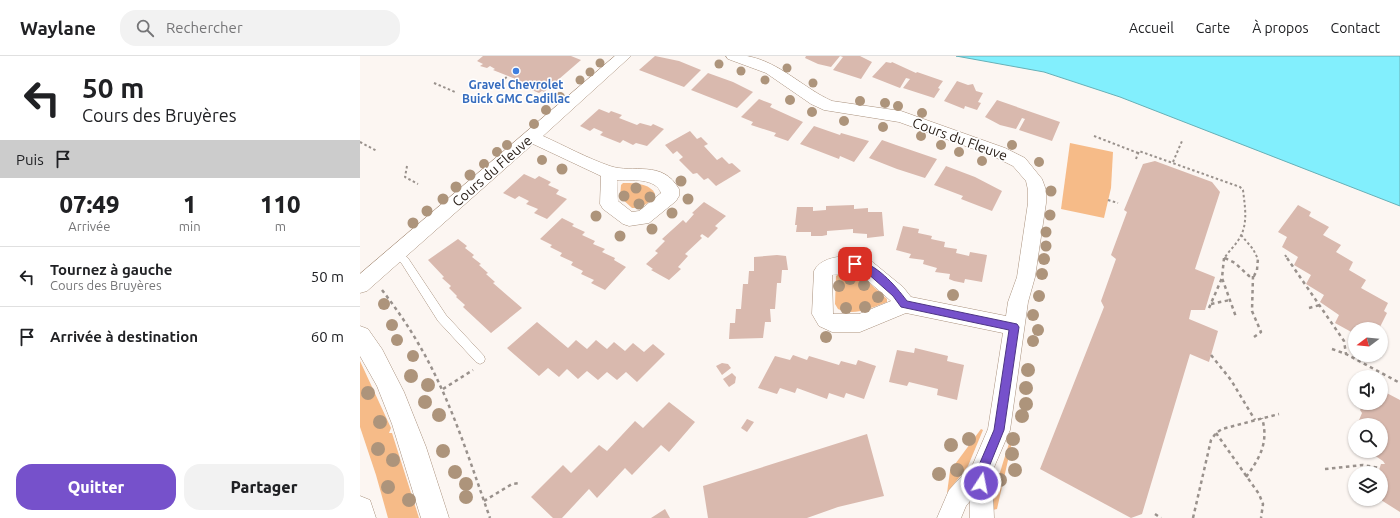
<!DOCTYPE html>
<html lang="fr">
<head>
<meta charset="utf-8">
<style>
	:root { --surface:#fff; --page:#f2f2f2; --text:#202124; --muted:#757577; --line:#e0e0e0; --accent:#7651cb }
	body { margin:0; font-family:Ubuntu,sans-serif; background:var(--page); color:var(--text); height:100vh; display:flex; flex-direction:column; font-size:15px; white-space:nowrap }
	* { box-sizing:border-box; margin:0 }
	p { font-size:13px; color:var(--muted) }
	.icon { flex:none; width:22px; height:22px; fill:none; stroke:currentColor; stroke-width:2; stroke-linecap:round; stroke-linejoin:round }
	.map { position:relative; flex:1; overflow:hidden }
	.details { display:flex; flex-direction:column; background:var(--surface); width:360px }
	.details>* { flex:none }
	.guide { background:#fff; color:var(--text); overflow:hidden }
	.needle { width:26px; rotate:254deg }
	.buttons { position:absolute; left:988px; top:266px; display:grid; gap:8px }
	.buttons a { display:grid; place-items:center; width:40px; height:40px; border-radius:50%; background:var(--surface); box-shadow:0 1px 3px #0004; font-size:20px }
	.pin { position:absolute; display:grid; place-items:center; width:34px; height:34px; color:#fff; margin:-17px; border-radius:8px; box-shadow:0 2px 6px #0006 }
	.me { position:absolute; width:44px; margin:-22px; rotate:11deg; stroke-linejoin:round; filter:drop-shadow(0 0 3px #0008) }
	.turn { display:flex; align-items:center; gap:14px; height:84px; padding:0 16px; font-size:18px }
	.turn .icon { width:52px; height:52px; stroke-width:2.5 }
	.turn b { display:block; font-size:28px; line-height:34px }
	.then { display:flex; align-items:center; height:38px; padding:0 16px; background:#0003; gap:8px; font-size:15px }
	.eta { display:flex; justify-content:space-evenly; align-items:center; height:68px; text-align:center }
	.eta b { font-size:24px; font-weight:800; line-height:28px }
	.cta { display:flex; gap:8px; margin-top:auto; padding:8px 16px }
	.cta a { flex:1; height:46px; border-radius:16px; background:var(--accent); color:#fff; font-size:16px; font-weight:800; line-height:46px; text-align:center }
	.cta a+a { background:var(--page); color:var(--text) }
	ul { padding:0; list-style:none }
	li { display:flex; align-items:center; gap:12px; height:60px; padding:0 16px; border-top:1px solid var(--line) }
	li div { flex:1 }
	li b { display:block; font-size:15px }
	li em { font-style:normal }
	header { display:flex; align-items:center; gap:24px; box-sizing:border-box; height:56px; padding:0 20px; background:var(--surface); border-bottom:1px solid var(--line) }
	header strong { font-size:19px }
	nav { display:flex; gap:22px; margin-inline-start:auto; font-size:14px }
	.search { width:280px; height:36px; background:var(--page); display:flex; align-items:center; gap:10px; box-sizing:border-box; padding:0 14px; border-radius:16px; color:var(--muted); font-size:15px }
	main { display:flex; flex:1; min-height:0 }
	.map>svg:first-child { display:block }
</style>
</head>
<body>
<header>
<strong>Waylane</strong>
<div class="search"><svg class="icon" aria-label="search" viewBox="0 0 24 24"><circle cx="10" cy="10" r="6"/><path d="M15 15l6 6"/></svg>Rechercher</div>
<nav><a>Accueil</a><a>Carte</a><a>À propos</a><a>Contact</a></nav>
</header>
<main>
<section class="details">
<div class="guide">
<div class="turn"><svg class="icon" aria-label="left" viewBox="0 0 24 24"><path d="M17 20v-9H6M10 6l-5 5 5 5"/></svg><div><b>50 m</b>Cours des Bruyères</div></div>
<div class="then">Puis<svg class="icon" aria-label="arrive" viewBox="0 0 24 24"><path d="M6 21V4h12l-3 4 3 4H6"/></svg></div>
</div>
<div class="eta">
<div><b>07:49</b><p>Arrivée</p></div>
<div><b>1</b><p>min</p></div>
<div><b>110</b><p>m</p></div>
</div>
<ul>
<li><svg class="icon" aria-label="left" viewBox="0 0 24 24"><path d="M17 20v-9H6M10 6l-5 5 5 5"/></svg><div><b>Tournez à gauche</b><p>Cours des Bruyères</p></div><em>50 m</em></li>
<li><svg class="icon" aria-label="arrive" viewBox="0 0 24 24"><path d="M6 21V4h12l-3 4 3 4H6"/></svg><div><b>Arrivée à destination</b></div><em>60 m</em></li>
</ul>
<div class="cta"><a>Quitter</a><a>Partager</a></div>
</section>
<div class="map">
<svg width="1040" height="462" viewBox="0 0 1040 462">
	<rect width="100%" height="100%" fill="#fcf6f2"/>
	<g fill="#f6bb88">
		<path d="M 710,87 L 753,96 L 751,132 L 744,162 L 701,153 Z"/>
		<path d="M 263,127 C 274,127 290,127 295,138 C 291,146 282,153 272,152 L 260,141 L 261,129 Z"/>
		<path d="M 495,217 L 503,221 L 527,243 L 527,246 C 514,251 493,261 478,253 L 475,248 L 476,220 L 479,218 Z"/>
		<path d="M 0,305 L 31,372 L 29,377 L 32,377 L 59,462 L 28,462 L 16,419 L 0,371 Z"/>
		<path d="M 621,373 L 623,374 L 608,410 L 587,437 L 590,415 Z"/>
		<path d="M 651,381 L 653,382 L 637,453 L 633,454 L 632,442 Z"/>
	</g>
	<path fill="#82effd" stroke="#66b0b7" d="M 596,0 L 1040,0 L 1040,150 L 760,41 L 684,16 Z"/>
	<g fill="#d9b9ae">
		<path d="M 123,0 L 211,0 L 221,4 L 184,36 L 182,35 L 179,37 L 162,30 L 165,28 L 162,27 L 163,26 L 133,14 L 135,13 L 130,10 L 127,12 L 120,10 L 123,8 L 117,5 Z"/>
		<path d="M 295,0 L 319,5 L 341,14 L 324,31 L 279,14 Z"/>
		<path d="M 446,0 L 500,0 L 512,6 L 501,23 L 473,14 L 483,1 L 480,0 L 471,11 L 458,8 L 445,2 Z"/>
		<path d="M 526,6 L 531,7 L 532,6 L 556,17 L 557,16 L 583,25 L 578,32 L 580,33 L 574,42 L 543,32 L 550,23 L 546,22 L 540,32 L 512,21 Z"/>
		<path d="M 348,17 L 373,26 L 393,36 L 377,52 L 331,34 Z"/>
		<path d="M 597,25 L 608,29 L 613,28 L 616,35 L 623,37 L 618,46 L 621,47 L 617,54 L 605,50 L 604,53 L 584,45 Z"/>
		<path d="M 399,43 L 412,48 L 410,51 L 443,66 L 428,85 L 414,80 L 416,77 L 391,69 L 393,66 L 381,61 Z"/>
		<path d="M 637,44 L 700,66 L 692,85 L 659,74 L 665,63 L 662,62 L 656,73 L 640,69 L 625,61 Z"/>
		<path d="M 239,53 L 249,57 L 251,55 L 262,59 L 259,62 L 277,69 L 280,67 L 291,70 L 293,68 L 304,73 L 287,90 L 276,87 L 273,89 L 263,84 L 260,87 L 240,79 L 243,76 L 234,72 L 230,75 L 220,70 Z"/>
		<path d="M 454,70 L 480,79 L 481,77 L 509,85 L 494,106 L 480,100 L 479,103 L 440,88 Z"/>
		<path d="M 330,75 L 337,83 L 341,81 L 348,88 L 344,90 L 357,104 L 362,101 L 369,108 L 372,107 L 381,115 L 356,130 L 348,122 L 344,124 L 337,117 L 333,118 L 319,104 L 323,101 L 317,95 L 313,98 L 305,89 Z"/>
		<path d="M 522,84 L 536,89 L 577,103 L 565,122 L 537,113 L 509,102 Z"/>
		<path d="M 795,105 L 852,126 L 860,136 L 835,213 L 855,221 L 845,254 L 831,254 L 829,263 L 858,275 L 849,306 L 830,298 L 782,458 L 771,462 L 680,413 L 744,251 L 741,245 L 756,203 L 751,199 L 767,156 L 764,154 L 783,108 Z"/>
		<path d="M 586,110 L 615,121 L 642,135 L 632,155 L 601,143 L 603,140 L 574,129 Z"/>
		<path d="M 164,118 L 175,123 L 179,120 L 191,126 L 188,129 L 199,134 L 196,138 L 207,143 L 187,163 L 174,157 L 178,153 L 166,148 L 169,145 L 159,140 L 155,143 L 143,137 Z"/>
		<path d="M 344,146 L 366,160 L 355,170 L 358,172 L 348,182 L 342,178 L 340,180 L 342,182 L 325,198 L 328,200 L 318,211 L 321,213 L 309,224 L 291,214 L 293,213 L 286,208 L 298,197 L 295,195 L 305,185 L 302,183 L 323,164 L 326,167 L 334,158 L 332,157 Z"/>
		<path d="M 494,149 L 494,153 L 508,152 L 508,156 L 522,156 L 524,180 L 507,182 L 507,178 L 493,177 L 493,173 L 467,175 L 467,179 L 462,180 L 451,180 L 451,176 L 436,176 L 437,169 L 435,169 L 437,151 L 453,151 L 453,155 L 466,154 L 466,150 Z"/>
		<path d="M 938,149 L 951,156 L 949,160 L 969,171 L 963,179 L 981,189 L 976,196 L 993,206 L 989,214 L 1006,224 L 1001,232 L 1028,247 L 1024,255 L 1027,257 L 1019,273 L 995,273 L 995,278 L 975,267 L 979,259 L 960,246 L 964,239 L 946,228 L 951,219 L 934,209 L 938,201 L 922,191 L 927,181 L 918,176 Z"/>
		<path d="M 202,162 L 214,168 L 212,170 L 225,176 L 222,179 L 235,185 L 233,188 L 245,193 L 242,196 L 255,202 L 254,204 L 266,211 L 245,234 L 231,227 L 234,224 L 221,218 L 223,215 L 211,209 L 213,206 L 200,200 L 202,197 L 190,191 L 192,189 L 180,183 Z"/>
		<path d="M 543,170 L 559,173 L 558,177 L 572,180 L 571,183 L 585,186 L 584,191 L 597,193 L 596,197 L 609,200 L 610,196 L 627,199 L 622,226 L 605,223 L 604,227 L 594,225 L 589,223 L 590,218 L 575,216 L 577,212 L 563,208 L 564,204 L 549,202 L 551,198 L 536,194 Z"/>
		<path d="M 98,183 L 107,190 L 105,192 L 114,199 L 112,201 L 121,208 L 119,209 L 128,217 L 126,218 L 135,226 L 133,227 L 162,252 L 131,277 L 103,251 L 105,249 L 96,241 L 97,240 L 89,232 L 91,230 L 82,222 L 84,221 L 68,204 Z"/>
		<path d="M 417,199 L 426,200 L 428,214 L 422,214 L 421,227 L 417,227 L 415,253 L 410,253 L 411,266 L 405,266 L 403,282 L 369,283 L 370,267 L 375,267 L 376,253 L 381,253 L 383,228 L 388,228 L 389,215 L 394,215 L 394,201 Z"/>
		<path d="M 177,266 L 208,292 L 216,284 L 227,293 L 236,284 L 247,293 L 254,286 L 265,295 L 273,287 L 284,296 L 293,288 L 305,298 L 277,326 L 266,316 L 257,324 L 247,316 L 238,324 L 227,315 L 218,323 L 207,313 L 199,321 L 188,312 L 179,320 L 147,292 Z"/>
		<path d="M 555,292 L 588,300 L 587,305 L 604,309 L 597,344 L 577,339 L 578,333 L 549,326 L 547,330 L 529,326 L 537,294 L 554,297 Z"/>
		<path d="M 433,299 L 447,304 L 449,300 L 479,309 L 481,305 L 496,309 L 498,304 L 516,310 L 504,343 L 486,337 L 484,342 L 469,337 L 467,343 L 437,332 L 435,337 L 420,332 L 417,338 L 398,332 L 415,300 L 430,304 Z"/>
		<path d="M 362,307 L 368,308 L 371,312 L 362,319 L 356,310 Z"/>
		<path d="M 372,317 L 376,321 L 375,327 L 369,331 L 363,323 Z"/>
		<path d="M 1021,334 L 1040,344 L 1040,456 L 1021,444 L 1021,417 L 1018,417 L 1021,408 L 1025,408 L 1023,405 L 1008,395 L 1021,395 L 1021,369 L 997,369 L 1002,357 L 1000,354 L 1001,352 L 1004,351 L 1006,347 L 1021,347 Z"/>
		<path d="M 309,346 L 335,366 L 309,396 L 301,389 L 272,419 L 265,412 L 237,442 L 229,433 L 202,462 L 193,462 L 171,441 L 203,409 L 211,417 L 239,389 L 247,395 L 275,365 L 283,372 Z"/>
		<path d="M 387,363 L 394,366 L 387,376 L 381,372 Z"/>
		<path d="M 507,378 L 524,440 L 478,451 L 447,462 L 348,462 L 343,430 Z"/>
		<path d="M 305,453 L 310,462 L 291,462 Z"/>
	</g>
	<g fill="none" stroke-linecap="round" stroke-linejoin="round">
		<g stroke="#a9917d" stroke-width="1">
			<path id="lane" d="M 37,193 L 48,202 L 86,259 L 124,300 L 125,303 L 124,306 L 120,308 L 116,306 L 78,265 L 42,208 L 32,197 L 34,194 Z"/>
		</g>
		<g stroke="#a9917d" stroke-width="1">
			<g id="street">
				<path d="M 255,0 L 271,0 L 183,80 C 205,90 227,102 250,110 C 273,118 302,103 319,133 L 319,140 L 316,145 L 289,167 L 269,170 L 263,168 L 243,153 L 240,148 L 241,120 L 173,88 L 7,235 L 0,237 L 0,218 ZM 257,124 C 271,124 296,122 301,137 L 279,155 L 272,156 L 258,145 Z"/>
				<path d="M 366,0 C 373,0 381,0 387,0 C 420,6 443,32 472,45 L 541,55 L 645,92 L 665,102 L 682,123 L 686,134 L 686,147 L 675,221 L 668,246 L 650,374 L 632,416 L 634,462 L 610,462 L 610,445 L 606,450 L 601,462 L 577,462 L 589,434 L 613,408 L 628,373 L 643,277 L 546,257 L 500,276 L 472,276 L 459,270 L 452,258 L 454,215 C 462,198 494,198 510,204 L 543,231 L 551,241 L 646,260 L 648,246 L 657,221 L 668,147 L 668,134 L 666,125 L 653,110 L 633,100 L 539,66 L 464,54 L 451,48 L 406,17 L 368,3 ZM 499,217 L 531,245 L 499,258 L 473,258 L 472,219 Z"/>
			</g>
		</g>
		<g stroke="#a9917d" stroke-width="1">
			<g id="secondary">
				<path d="M 0,270 L 8,273 L 22,293 L 44,336 L 66,391 L 89,462 L 61,462 L 32,368 L 17,330 L 0,300 Z"/>
				<path d="M 0,440 L 10,444 L 16,462 L 0,462 Z"/>
			</g>
		</g>
		<g stroke="#99918c" stroke-width="2" stroke-dasharray="2.5 2.5" stroke-linecap="butt">
			<path d="M 74,27 L 95,36"/>
			<path d="M 137,29 L 148,20"/>
			<path d="M 734,80 L 778,97"/>
			<path d="M 0,86 L 17,95"/>
			<path d="M 776,103 L 779,95 L 880,131 L 883,134 C 885,152 889,170 877,186 C 873,192 867,197 864,203"/>
			<path d="M 813,106 L 822,85"/>
			<path d="M 47,110 L 45,121 L 58,128"/>
			<path d="M 748,144 L 758,147"/>
			<path d="M 881,179 L 893,193 L 898,203"/>
			<path d="M 925,199 L 928,203"/>
			<path d="M 864,202 L 867,203"/>
		</g>
		<g stroke="#99918c" stroke-width="2.5" stroke-dasharray="3.5 3.5" stroke-linecap="butt">
			<path d="M 864,202 L 862,222 L 876,261"/>
			<path d="M 865,202 L 875,207 L 889,220 L 894,220 L 897,214 L 898,202"/>
			<path d="M 927,202 L 984,285 L 986,298"/>
			<path d="M 893,220 L 892,255 L 901,276 L 894,281"/>
			<path d="M 22,234 C 35,251 47,268 58,287 C 90,341 109,403 130,462"/>
			<path d="M 851,248 L 870,244"/>
			<path d="M 849,252 L 862,222"/>
			<path d="M 949,252 L 960,249"/>
			<path d="M 972,293 L 986,298 L 1040,327"/>
			<path d="M 851,299 L 871,324 L 895,364"/>
			<path d="M 83,333 L 113,314"/>
			<path d="M 856,377 L 899,438 L 903,448 L 901,462"/>
			<path d="M 965,413 L 1003,409 L 1020,412"/>
			<path d="M 886,421 C 900,402 909,386 902,362"/>
			<path d="M 124,445 L 152,428 L 161,427"/>
			<path d="M 795,458 L 801,462"/>
			<path d="M 833,462 L 851,384 L 856,377 L 862,373 L 919,358"/>
		</g>
		<use href="#lane" fill="#fff" fill-rule="evenodd"/>
		<use href="#street" fill="#fff" fill-rule="evenodd"/>
		<use href="#secondary" fill="#fff" fill-rule="evenodd"/>
	</g>
	<g fill="#ad947b">
		<circle cx="240" cy="7" r="4.5"/>
		<circle cx="359" cy="8" r="4.5"/>
		<circle cx="427" cy="12" r="4.5"/>
		<circle cx="381" cy="15" r="4.5"/>
		<circle cx="230" cy="16" r="4.5"/>
		<circle cx="220" cy="24" r="4.5"/>
		<circle cx="405" cy="24" r="4.5"/>
		<circle cx="453" cy="27" r="4.5"/>
		<circle cx="200" cy="41" r="5"/>
		<circle cx="430" cy="44" r="5"/>
		<circle cx="500" cy="45" r="5"/>
		<circle cx="525" cy="47" r="5"/>
		<circle cx="538" cy="50" r="5"/>
		<circle cx="186" cy="54" r="5"/>
		<circle cx="452" cy="56" r="5"/>
		<circle cx="562" cy="57" r="5"/>
		<circle cx="484" cy="65" r="5"/>
		<circle cx="174" cy="68" r="5"/>
		<circle cx="523" cy="71" r="5"/>
		<circle cx="561" cy="80" r="5"/>
		<circle cx="147" cy="89" r="5"/>
		<circle cx="581" cy="89" r="5"/>
		<circle cx="652" cy="89" r="5"/>
		<circle cx="137" cy="96" r="5"/>
		<circle cx="599" cy="96" r="5"/>
		<circle cx="182" cy="104" r="5"/>
		<circle cx="622" cy="105" r="5"/>
		<circle cx="679" cy="106" r="5"/>
		<circle cx="124" cy="108" r="5"/>
		<circle cx="202" cy="113" r="5.5"/>
		<circle cx="110" cy="119" r="5.5"/>
		<circle cx="321" cy="125" r="5.5"/>
		<circle cx="96" cy="131" r="5.5"/>
		<circle cx="276" cy="132" r="5.5"/>
		<circle cx="691" cy="135" r="5.5"/>
		<circle cx="264" cy="140" r="5.5"/>
		<circle cx="290" cy="141" r="5.5"/>
		<circle cx="83" cy="143" r="5.5"/>
		<circle cx="328" cy="143" r="5.5"/>
		<circle cx="279" cy="148" r="5.5"/>
		<circle cx="67" cy="155" r="5.5"/>
		<circle cx="312" cy="157" r="5.5"/>
		<circle cx="690" cy="159" r="5.5"/>
		<circle cx="236" cy="160" r="5.5"/>
		<circle cx="53" cy="167" r="5.5"/>
		<circle cx="292" cy="173" r="5.5"/>
		<circle cx="686" cy="176" r="5.5"/>
		<circle cx="260" cy="180" r="5.5"/>
		<circle cx="686" cy="190" r="5.5"/>
		<circle cx="684" cy="203" r="6"/>
		<circle cx="682" cy="218" r="6"/>
		<circle cx="490" cy="223" r="6"/>
		<circle cx="504" cy="229" r="6"/>
		<circle cx="479" cy="230" r="6"/>
		<circle cx="593" cy="239" r="6"/>
		<circle cx="679" cy="240" r="6"/>
		<circle cx="518" cy="241" r="6"/>
		<circle cx="24" cy="248" r="6"/>
		<circle cx="505" cy="251" r="6"/>
		<circle cx="486" cy="252" r="6"/>
		<circle cx="673" cy="259" r="6"/>
		<circle cx="32" cy="269" r="6"/>
		<circle cx="678" cy="274" r="6"/>
		<circle cx="466" cy="281" r="6"/>
		<circle cx="37" cy="284" r="6"/>
		<circle cx="673" cy="285" r="6"/>
		<circle cx="53" cy="300" r="6"/>
		<circle cx="668" cy="314" r="7"/>
		<circle cx="51" cy="320" r="7"/>
		<circle cx="68" cy="329" r="7"/>
		<circle cx="666" cy="332" r="7"/>
		<circle cx="8" cy="337" r="7"/>
		<circle cx="65" cy="346" r="7"/>
		<circle cx="666" cy="348" r="7"/>
		<circle cx="79" cy="359" r="7"/>
		<circle cx="662" cy="360" r="7"/>
		<circle cx="20" cy="366" r="7"/>
		<circle cx="609" cy="383" r="7"/>
		<circle cx="653" cy="383" r="7"/>
		<circle cx="591" cy="389" r="7"/>
		<circle cx="18" cy="393" r="7"/>
		<circle cx="83" cy="395" r="7"/>
		<circle cx="652" cy="398" r="7"/>
		<circle cx="33" cy="404" r="7"/>
		<circle cx="597" cy="414" r="7"/>
		<circle cx="655" cy="414" r="7"/>
		<circle cx="95" cy="416" r="7"/>
		<circle cx="579" cy="418" r="7"/>
		<circle cx="640" cy="424" r="7"/>
		<circle cx="106" cy="428" r="7"/>
		<circle cx="28" cy="431" r="7"/>
		<circle cx="106" cy="441" r="7"/>
		<circle cx="49" cy="444" r="7"/>
	</g>
	<path fill="#7651cb" stroke="#4d3584" d="M 495,204 C 516,207 535,229 547,245 L 657,268 L 659,271 L 644,374 L 627,416 L 625,431 L 621,433 L 618,431 L 616,416 L 634,374 L 649,274 L 541,251 L 533,240 L 506,216 L 492,211 L 492,206 Z"/>
	<circle fill="#3f7fe0" stroke="#fff" stroke-width="1.5" cx="156" cy="15" r="4"/>
	<g text-anchor="middle" dominant-baseline="central" stroke-width="3" stroke-linejoin="round" paint-order="stroke">
		<g font-size="12" font-weight="bold" fill="#366cbe" stroke="#fff">
			<text x="156" y="28">Gravel Chevrolet<tspan x="156" dy="14">Buick GMC Cadillac</tspan></text>
		</g>
		<g font-size="14" fill="#261c15" stroke="#fff">
			<text transform="translate(600 83) rotate(20)">Cours du Fleuve</text>
			<text transform="translate(132 115) rotate(-41)">Cours du Fleuve</text>
		</g>
	</g>
</svg>
<div class="buttons">
<a><svg class="needle" viewBox="-14 -14 28 28"><path d="M0-13l5 13h-10z" fill="#e53935"/><path d="M0 13l5-13h-10z" fill="#757577"/></svg></a>
<a><svg class="icon" aria-label="sound" viewBox="0 0 24 24"><path d="M4 9h4l5-4v14l-5-4H4zM17 9q2 3 0 6"/></svg></a>
<a><svg class="icon" aria-label="search" viewBox="0 0 24 24"><circle cx="10" cy="10" r="6"/><path d="M15 15l6 6"/></svg></a>
<a><svg class="icon" aria-label="layers" viewBox="0 0 24 24"><path d="M12 4l9 5-9 5-9-5zM3 14l9 5 9-5"/></svg></a>
</div>
<div class="pin" style="left:495px;top:208px;background:#d93025"><svg class="icon" aria-label="arrive" viewBox="0 0 24 24"><path d="M6 21V4h12l-3 4 3 4H6"/></svg></div>
<svg class="me" style="left:621px;top:427px" viewBox="-20 -20 40 40"><circle r="17" fill="#7651cb" stroke="#fff" stroke-width="3"/><path d="M0-11L8 9 0 5-8 9z" fill="#fff"/></svg>
</div>
</main>
</body>
</html>
